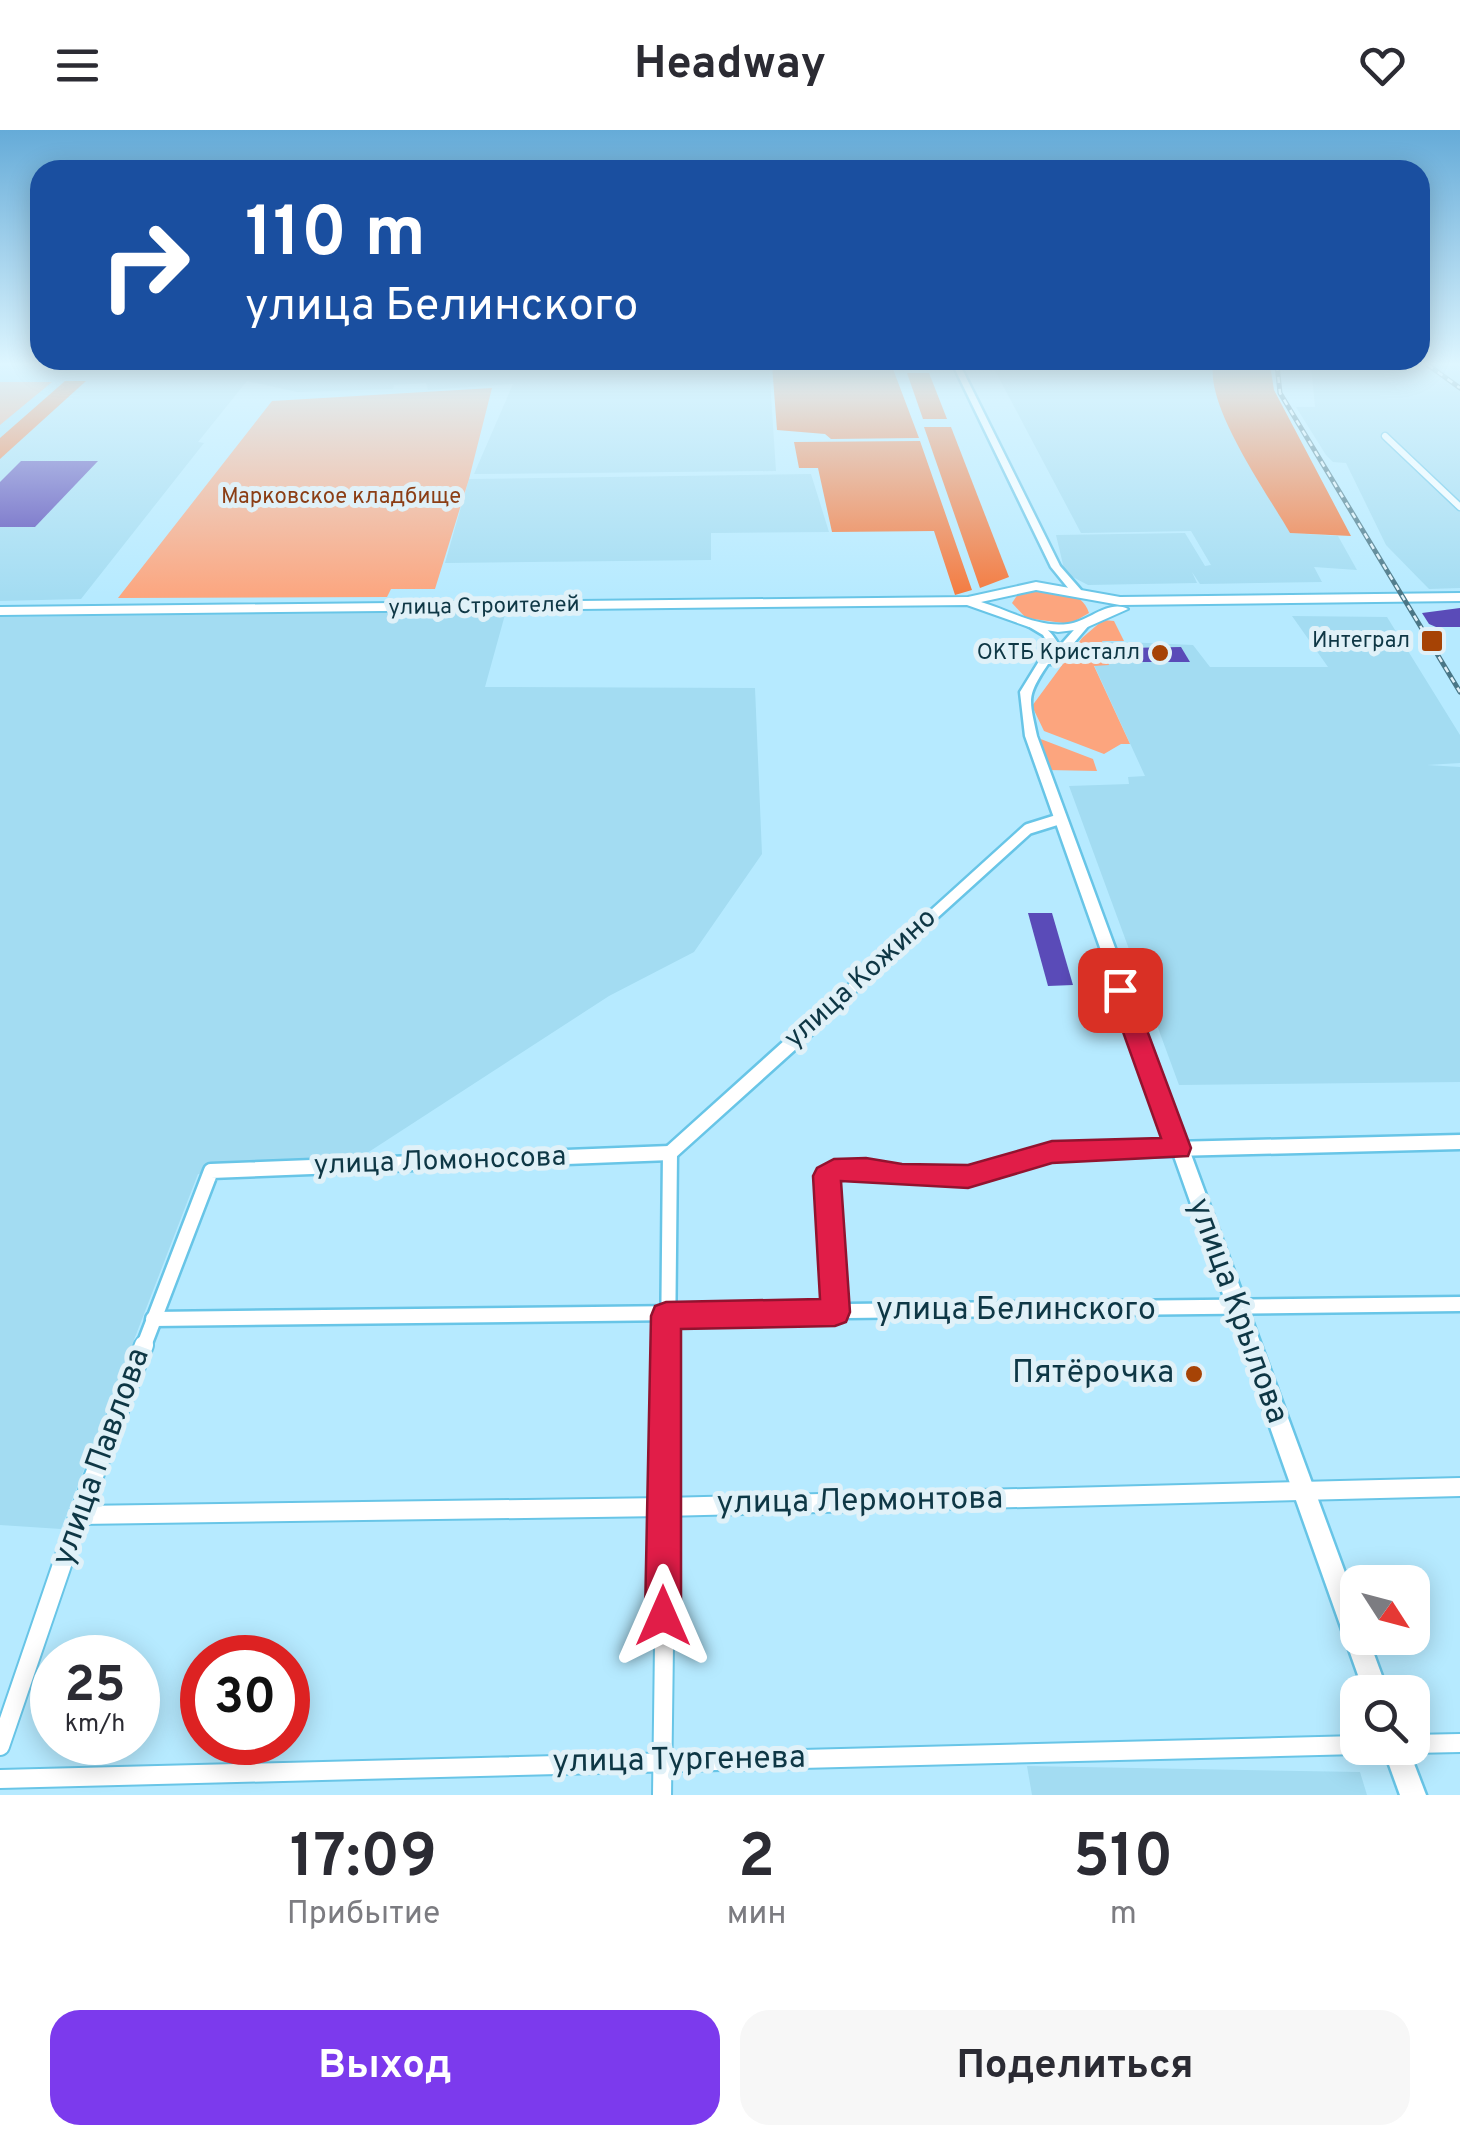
<!DOCTYPE html>
<html lang="ru">
<head>
<meta charset="utf-8">
<style>
	:root { --surface:#fff; --page:#f7f7f7; --text:#2b2b33; --muted:#7c7c81; --accent:#7c3aed }
	body { margin:0; font-family:Overpass,sans-serif; background:var(--page); color:var(--text); height:100vh; display:flex; flex-direction:column; font-size:38px; white-space:nowrap }
	* { box-sizing:border-box; margin:0 }
	p { font-size:32px; color:var(--muted) }
	.icon { flex:none; width:55px; height:55px; fill:none; stroke:currentColor; stroke-width:2; stroke-linecap:round; stroke-linejoin:round }
	.map { position:relative; height:1665px; overflow:hidden }
	.side { display:flex; flex-direction:column; background:var(--surface); flex:1 }
	.side>* { flex:none }
	.guide { position:absolute; left:30px; top:30px; width:1400px; height:210px; border-radius:30px; box-shadow:0 5px 25px #0003; background:#1a4fa0; color:#fff; overflow:hidden }
	.needle { width:65px; rotate:126deg }
	.fabs { position:absolute; left:1340px; top:1435px; display:grid; gap:20px }
	.fabs a { display:grid; place-items:center; width:90px; height:90px; border-radius:20px; background:var(--surface); box-shadow:0 5px 25px #0003; font-size:50px }
	.speed { position:absolute; left:30px; top:1505px; display:flex; gap:20px; font-size:50px; font-weight:700; text-align:center }
	.speed>* { display:grid; place-content:center; width:130px; height:130px; border-radius:50%; background:var(--surface); box-shadow:0 5px 25px #0003; line-height:1 }
	.speed small { font-size:25px; font-weight:400 }
	.speed .limit { border:15px solid #d22; background:#fff; color:#111 }
	.pin { position:absolute; display:grid; place-items:center; width:85px; height:85px; color:#fff; margin:-42px; border-radius:20px; box-shadow:0 5px 15px #0006 }
	.me { position:absolute; width:110px; margin:-55px; rotate:0deg; stroke-linejoin:round; filter:drop-shadow(0 0 8px #0008) }
	.turn { display:flex; align-items:center; gap:35px; height:210px; padding:0 50px; font-size:45px }
	.turn .icon { width:130px; height:130px; stroke-width:2.5 }
	.turn b { display:block; font-size:70px; line-height:85px }
	.eta { display:flex; justify-content:space-evenly; align-items:center; height:170px; text-align:center }
	.eta b { font-size:60px; font-weight:700; line-height:70px }
	.primary-button { display:flex; gap:20px; margin-top:auto; padding:20px 50px }
	.primary-button a { flex:1; height:115px; border-radius:30px; background:var(--accent); color:#fff; font-size:40px; font-weight:700; line-height:115px; text-align:center }
	.primary-button a+a { background:var(--page); color:var(--text) }
	header { display:flex; justify-content:space-between; align-items:center; height:130px; padding:0 50px; background:var(--surface); font-size:45px; font-weight:700 }
	.map>svg:first-child { display:block }
</style>
</head>
<body>
<header><svg class="icon" aria-label="menu" viewBox="0 0 24 24"><path d="M4 6h16M4 12h16M4 18h16"/></svg>Headway<svg class="icon" aria-label="heart" viewBox="0 0 24 24"><path d="M12 20l-8-8c-3-5 5-10 8-4 3-6 11-1 8 4z"/></svg></header>
<div class="map">
<svg width="1460" height="1665" viewBox="0 0 1460 1665">
	<rect width="100%" height="100%" fill="#b6eaff"/>
	<g fill="#a3dcf2">
		<path d="M 0,235 L 769,235 L 776,341 L 474,344 L 513,254 L 428,260 L 426,253 L 394,255 L 393,259 L 297,262 L 247,251 L 198,312 L 204,313 L 81,469 L 0,471 Z"/>
		<path d="M 992,235 L 1213,235 L 1211,248 L 1290,403 L 1338,406 L 1357,440 L 1314,437 L 1322,452 L 1200,454 L 1192,442 L 1197,453 L 1088,455 L 1065,443 L 1056,405 L 1185,403 L 1205,436 L 1211,435 L 1191,401 L 1081,403 Z"/>
		<path d="M 1311,235 L 1460,235 L 1460,458 L 1429,459 L 1386,415 L 1346,333 L 1333,332 L 1326,325 L 1296,277 L 1315,277 Z"/>
		<path d="M 811,344 L 829,402 L 711,403 L 711,430 L 445,433 L 469,349 Z"/>
		<path d="M 506,481 L 485,557 L 755,558 L 762,724 L 694,822 L 609,866 L 344,1038 L 198,1044 L 61,1399 L 0,1395 L 0,487 Z"/>
		<path d="M 1292,486 L 1387,487 L 1460,605 L 1460,633 L 1427,635 L 1460,637 L 1460,952 L 1179,955 L 1069,656 L 1129,654 L 1128,647 L 1145,646 L 1094,535 L 1108,535 L 1101,511 L 1193,515 L 1210,537 L 1328,537 Z"/>
		<path d="M 1027,1636 L 1360,1642 L 1367,1665 L 1032,1665 Z"/>
	</g>
	<g fill="#fca57e">
		<path d="M 0,252 L 52,252 L 0,295 Z"/>
		<path d="M 492,258 L 469,349 L 435,459 L 391,459 L 387,467 L 118,468 L 272,271 Z"/>
		<path d="M 1033,459 C 1054,462 1082,459 1089,483 L 1070,494 L 1026,488 L 1012,473 L 1018,464 Z"/>
		<path d="M 1103,490 L 1114,491 L 1124,511 L 1102,511 L 1109,535 L 1094,536 L 1130,614 L 1121,614 L 1104,624 L 1044,601 L 1032,576 L 1082,508 Z"/>
		<path d="M 1038,608 L 1093,629 L 1097,641 L 1048,640 Z"/>
	</g>
	<g fill="#f47a3f">
		<path d="M 772,235 L 873,235 L 875,239 L 893,239 L 919,308 L 831,309 L 825,304 L 777,300 Z"/>
		<path d="M 1213,235 L 1270,235 L 1274,260 L 1351,406 L 1290,403 C 1267,363 1207,279 1213,235 Z"/>
		<path d="M 907,243 L 929,243 L 947,289 L 923,289 Z"/>
		<path d="M 65,251 L 86,251 L 0,329 L 0,308 Z"/>
		<path d="M 924,297 L 951,297 L 1009,447 L 980,458 Z"/>
		<path d="M 920,311 L 972,460 L 955,465 L 934,401 L 832,402 L 818,338 L 799,338 L 794,312 Z"/>
	</g>
	<g fill="#5a4bb8">
		<path d="M 21,331 L 98,331 L 35,397 L 0,397 L 0,352 Z"/>
		<path d="M 1460,478 L 1460,497 L 1436,497 L 1429,494 L 1422,483 Z"/>
		<path d="M 1181,517 L 1190,532 L 1131,532 L 1123,518 Z"/>
		<path d="M 1028,783 L 1052,783 L 1073,855 L 1048,856 Z"/>
	</g>
	<g fill="none" stroke-linecap="round" stroke-linejoin="round">
		<g stroke="#68c5e7" stroke-width="9">
			<path id="street-far3" d="M 1385,306 L 1460,377"/>
		</g>
		<g stroke="#68c5e7" stroke-width="15">
			<path id="street-far2" d="M 838,871 L 1028,699 L 1060,689"/>
		</g>
		<g stroke="#68c5e7" stroke-width="19">
			<g id="street-far1">
				<path d="M 670,1023 L 841,869"/>
				<path d="M 835,1183 L 827,1046 L 834,1040 L 968,1046 L 1053,1022 L 1460,1012"/>
				<path d="M 153,1189 L 1460,1174"/>
				<path d="M 143,1218 L 211,1041 L 670,1023"/>
				<path d="M 668,1218 L 670,1023"/>
			</g>
		</g>
		<g stroke="#68c5e7" stroke-width="22">
			<g id="street">
				<path d="M 79,1385 L 664,1377 L 1460,1357"/>
				<path d="M 1412,1614 L 1460,1613"/>
				<path d="M 0,1616 L 79,1385 L 144,1215"/>
				<path d="M 0,1649 L 1358,1615"/>
				<path d="M 662,1665 L 668,1215"/>
			</g>
		</g>
		<g stroke="#68c5e7" stroke-width="5">
			<g id="secondary">
				<path d="M 953,235 L 960,235 L 1060,436 L 1081,460 L 1081,464 L 1073,464 L 1051,437 Z"/>
				<path d="M 1028,492 C 1043,491 1052,503 1059,515 L 1057,519 L 1081,492 L 1090,494 L 1056,534 L 1048,534 C 1026,567 1029,568 1037,606 L 1358,1478 L 1358,1508 L 1368,1508 L 1388,1562 L 1364,1562 L 1025,606 L 1020,562 L 1049,515 L 1043,505 L 1028,496 Z"/>
				<path d="M 1383,1618 L 1408,1618 L 1426,1665 L 1400,1665 Z"/>
			</g>
		</g>
		<g stroke="#68c5e7" stroke-width="4">
			<path id="primary" d="M 1036,452 L 1120,467 L 1460,463 L 1460,471 L 1120,475 L 1036,460 L 981,472 C 1009,480 1037,498 1068,494 C 1088,492 1108,469 1128,479 L 1083,499 L 1058,502 L 1029,497 L 967,475 L 0,485 L 0,477 L 968,467 Z"/>
		</g>
		<use href="#street-far3" stroke="#fff" stroke-width="6"/>
		<use href="#street-far2" stroke="#fff" stroke-width="10"/>
		<use href="#street-far1" stroke="#fff" stroke-width="14"/>
		<use href="#street" stroke="#fff" stroke-width="18"/>
		<use href="#secondary" fill="#fff" fill-rule="evenodd"/>
		<use href="#primary" fill="#fff" fill-rule="evenodd"/>
		<g stroke="#497686" stroke-width="5">
			<g id="rail">
				<path d="M 1277,235 L 1280,263 L 1460,562"/>
				<path d="M 1428,235 L 1460,258"/>
			</g>
		</g>
		<use href="#rail" stroke="#e0f1f8" stroke-width="2.5" stroke-dasharray="6" stroke-linecap="butt"/>
	</g>
	<linearGradient id="sky" x2="0" y2="1"><stop stop-color="#65abd8"/><stop offset="0.5" stop-color="#def6ff"/><stop offset="1" stop-color="#def6ff" stop-opacity="0"/></linearGradient>
	<rect width="1460" height="468" fill="url(#sky)"/>
	<path fill="#e11d48" stroke="#92132f" stroke-width="2.5" d="M 1120,851 L 1132,860 L 1191,1018 L 1188,1026 L 1052,1033 L 968,1058 L 841,1051 L 850,1182 L 846,1192 L 835,1196 L 681,1199 L 681,1486 L 676,1499 L 663,1504 L 651,1499 L 645,1486 L 651,1186 L 655,1176 L 666,1172 L 820,1169 L 813,1046 L 817,1038 L 834,1029 L 866,1028 L 902,1034 L 968,1035 L 1052,1011 L 1161,1008 L 1108,860 Z"/>
	<g fill="#a64305" stroke="#e0f1f8" stroke-width="4">
		<rect x="1420" y="499" width="24" height="24" rx="5"/>
		<circle cx="1160" cy="523" r="10"/>
		<circle cx="1194" cy="1244" r="10"/>
	</g>
	<g text-anchor="middle" dominant-baseline="central" stroke-width="10" stroke-linejoin="round" paint-order="stroke">
		<g font-size="22" fill="#8b3e15" stroke="#e0f1f8">
			<text x="341" y="367">Марковское кладбище</text>
		</g>
		<g font-size="22" fill="#0e3745" stroke="#e0f1f8">
			<text transform="translate(484 477) rotate(-1)">улица Строителей</text>
		</g>
		<g font-size="22" fill="#0e3745" stroke="#e0f1f8" text-anchor="end">
			<text x="1410" y="511">Интеграл</text>
			<text x="1140" y="523">ОКТБ Кристалл</text>
		</g>
		<g font-size="28" fill="#0e3745" stroke="#e0f1f8">
			<text transform="translate(861 849) rotate(-42)">улица Кожино</text>
			<text transform="translate(440 1032) rotate(-2)">улица Ломоносова</text>
		</g>
		<g font-size="32" fill="#0e3745" stroke="#e0f1f8">
			<text x="1016" y="1181">улица Белинского</text>
			<text transform="translate(1237 1181) rotate(70)">улица Крылова</text>
			<text transform="translate(102 1327) rotate(-70)">улица Павлова</text>
			<text transform="translate(860 1372) rotate(-1)">улица Лермонтова</text>
			<text transform="translate(679 1631) rotate(-1)">улица Тургенева</text>
		</g>
		<g font-size="32" fill="#0e3745" stroke="#e0f1f8" text-anchor="end">
			<text x="1174" y="1244">Пятёрочка</text>
		</g>
	</g>
</svg>
<div class="fabs">
<a><svg class="needle" viewBox="-14 -14 28 28"><path d="M0-13l5 13h-10z" fill="#e53935"/><path d="M0 13l5-13h-10z" fill="#7c7c81"/></svg></a>
<a><svg class="icon" aria-label="search" viewBox="0 0 24 24"><circle cx="10" cy="10" r="6"/><path d="M15 15l6 6"/></svg></a>
</div>
<div class="speed"><div>25<small>km/h</small></div><div class="limit">30</div></div>
<div class="pin" style="left:1120px;top:860px;background:#d93025"><svg class="icon" aria-label="arrive" viewBox="0 0 24 24"><path d="M6 21V4h12l-3 4 3 4H6"/></svg></div>
<svg class="me" style="left:663px;top:1486px" viewBox="-20 -20 40 40"><path d="M0-17L14 15 0 8-14 15z" fill="#e11d48" stroke="#fff" stroke-width="4"/></svg>
<div class="guide">
<div class="turn"><svg class="icon" aria-label="right" viewBox="0 0 24 24"><path d="M7 20v-9h11M14 6l5 5-5 5"/></svg><div><b>110 m</b>улица Белинского</div></div>
</div>
</div>
<section class="side">
<div class="eta">
<div><b>17:09</b><p>Прибытие</p></div>
<div><b>2</b><p>мин</p></div>
<div><b>510</b><p>m</p></div>
</div>
<div class="primary-button"><a>Выход</a><a>Поделиться</a></div>
</section>
</body>
</html>
